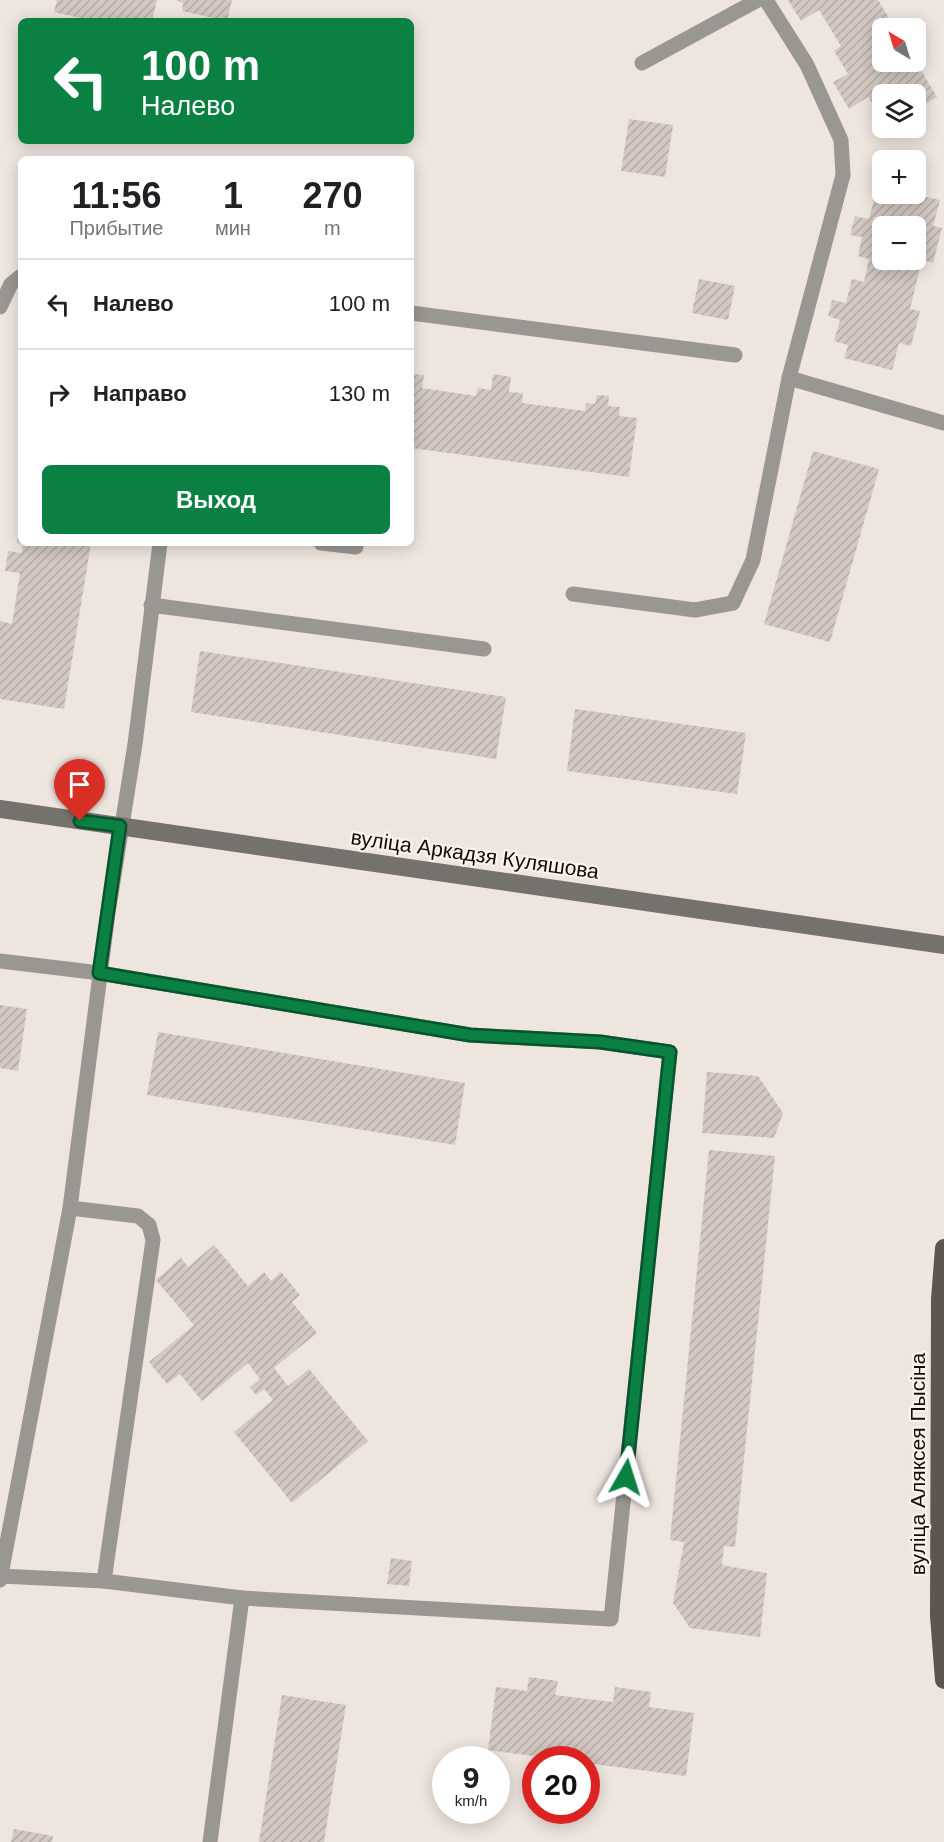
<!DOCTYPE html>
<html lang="ru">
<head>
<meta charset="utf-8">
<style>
	:root { --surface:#fff; --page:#f6f6f6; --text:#202124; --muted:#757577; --line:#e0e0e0; --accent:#0b8043 }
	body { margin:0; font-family:Helvetica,sans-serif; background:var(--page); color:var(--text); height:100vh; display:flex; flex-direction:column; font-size:22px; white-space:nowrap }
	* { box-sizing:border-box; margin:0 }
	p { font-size:20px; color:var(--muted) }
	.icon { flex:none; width:33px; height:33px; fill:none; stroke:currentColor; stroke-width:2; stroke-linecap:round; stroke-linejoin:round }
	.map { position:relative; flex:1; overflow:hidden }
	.drawer { position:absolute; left:18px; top:156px; width:396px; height:390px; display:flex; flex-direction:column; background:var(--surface); border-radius:9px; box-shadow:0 3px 15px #0003 }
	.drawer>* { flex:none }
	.top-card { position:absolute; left:18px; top:18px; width:396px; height:126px; border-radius:9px; box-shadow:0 3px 15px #0003; background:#0b8043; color:#fff; overflow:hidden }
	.needle { width:39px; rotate:322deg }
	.fabs { position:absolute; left:872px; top:18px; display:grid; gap:12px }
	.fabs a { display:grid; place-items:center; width:54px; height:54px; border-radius:9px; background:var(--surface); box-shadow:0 3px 15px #0003; font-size:30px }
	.speed { position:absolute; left:432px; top:1746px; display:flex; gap:12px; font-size:30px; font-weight:700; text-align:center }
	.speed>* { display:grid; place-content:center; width:78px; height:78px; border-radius:50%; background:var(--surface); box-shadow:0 3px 15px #0003; line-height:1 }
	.speed small { font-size:15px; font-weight:400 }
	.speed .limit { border:9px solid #d22; background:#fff; color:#111 }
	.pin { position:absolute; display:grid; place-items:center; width:51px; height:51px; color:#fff; margin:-62px -26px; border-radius:50% 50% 50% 0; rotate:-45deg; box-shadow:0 0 6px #0007 }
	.pin .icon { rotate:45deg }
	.me { position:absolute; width:66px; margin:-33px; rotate:6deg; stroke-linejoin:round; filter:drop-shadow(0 0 4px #0008) }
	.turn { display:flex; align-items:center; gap:21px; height:126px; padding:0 24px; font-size:27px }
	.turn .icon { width:78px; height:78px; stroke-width:2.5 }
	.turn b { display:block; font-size:42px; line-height:51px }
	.eta { display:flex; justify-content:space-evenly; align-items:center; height:102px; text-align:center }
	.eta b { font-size:36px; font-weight:700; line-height:42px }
	.button { display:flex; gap:12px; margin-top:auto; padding:12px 24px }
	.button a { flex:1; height:69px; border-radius:9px; background:var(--accent); color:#fff; font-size:24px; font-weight:700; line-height:69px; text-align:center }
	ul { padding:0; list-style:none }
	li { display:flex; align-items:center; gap:18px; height:90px; padding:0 24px; border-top:2px solid var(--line) }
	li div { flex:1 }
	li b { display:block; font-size:22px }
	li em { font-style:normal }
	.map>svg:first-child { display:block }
</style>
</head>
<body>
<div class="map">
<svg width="944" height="1842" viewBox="0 0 944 1842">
	<defs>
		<pattern id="building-hatch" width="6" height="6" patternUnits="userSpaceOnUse" patternTransform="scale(1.5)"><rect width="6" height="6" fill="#d3c8c2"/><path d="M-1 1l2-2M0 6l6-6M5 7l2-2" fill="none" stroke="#b4aba5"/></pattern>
	</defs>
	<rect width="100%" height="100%" fill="#efe5df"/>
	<g fill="url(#building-hatch)" fill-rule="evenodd">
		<path d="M 57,0 L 157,0 L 152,21 L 93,21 L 54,12 Z"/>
		<path d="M 176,0 L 232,0 L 227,21 L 182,11 L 183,3 Z"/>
		<path d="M 788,0 L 878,0 L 895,28 L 882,28 L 882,62 L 916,62 L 937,97 L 915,111 L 915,94 L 882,94 L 882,119 L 868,97 L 849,109 L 833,82 L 848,74 L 834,51 L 841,46 L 819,10 L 801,21 Z"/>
		<path d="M 629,119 L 673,125 L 665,177 L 621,171 Z"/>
		<path d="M 876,192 L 889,195 L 913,194 L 940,200 L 933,226 L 942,228 L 933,263 L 922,260 L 910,309 L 920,311 L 911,346 L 899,343 L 892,370 L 844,358 L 848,345 L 834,341 L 840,320 L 828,316 L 832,300 L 846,303 L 852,279 L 864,282 L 869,259 L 858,256 L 862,237 L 850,235 L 855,216 L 869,219 ZM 882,226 L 915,226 L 915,260 L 882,260 Z"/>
		<path d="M 699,279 L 735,286 L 728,320 L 692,313 Z"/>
		<path d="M 411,374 L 424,375 L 422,388 L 476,396 L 478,388 L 491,390 L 493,374 L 511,377 L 509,392 L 523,393 L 522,403 L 585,411 L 586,403 L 595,404 L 597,395 L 609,396 L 608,406 L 620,407 L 619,416 L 637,418 L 629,477 L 411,448 Z"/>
		<path d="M 813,451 L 879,469 L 830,642 L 764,624 Z"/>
		<path d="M 20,523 L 21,524 L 21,544 L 17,543 Z"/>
		<path d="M 23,543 L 91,543 L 64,709 L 0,699 L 0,621 L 12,624 L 20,573 L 5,571 L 8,551 L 22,553 Z"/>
		<path d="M 200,651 L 506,697 L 496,759 L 191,712 Z"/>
		<path d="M 575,709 L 746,733 L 737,794 L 567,771 Z"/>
		<path d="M 0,1005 L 27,1009 L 18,1071 L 0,1068 Z"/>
		<path d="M 158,1032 L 465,1083 L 455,1145 L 147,1095 Z"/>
		<path d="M 707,1072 L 758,1076 L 783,1113 L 774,1138 L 702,1133 Z"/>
		<path d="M 709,1150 L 775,1156 L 735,1547 L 724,1546 L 722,1565 L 767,1573 L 760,1637 L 690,1628 L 673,1603 L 684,1542 L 670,1540 Z"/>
		<path d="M 214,1245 L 248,1286 L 264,1272 L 271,1281 L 281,1272 L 300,1295 L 292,1302 L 317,1333 L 274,1368 L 288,1386 L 309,1369 L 368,1441 L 292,1503 L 234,1432 L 273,1400 L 264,1389 L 256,1395 L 250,1388 L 260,1379 L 248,1363 L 202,1401 L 180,1374 L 167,1384 L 149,1362 L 194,1325 L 156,1280 L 181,1258 L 188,1267 Z"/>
		<path d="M 391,1558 L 412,1561 L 409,1586 L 387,1584 Z"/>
		<path d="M 529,1677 L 558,1681 L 555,1695 L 613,1702 L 615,1687 L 651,1692 L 649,1707 L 694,1713 L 686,1776 L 586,1763 L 586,1760 L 564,1760 L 488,1750 L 496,1687 L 527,1691 Z"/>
		<path d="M 282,1695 L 346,1705 L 324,1842 L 259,1842 Z"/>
		<path d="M 14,1829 L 53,1836 L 52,1842 L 11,1842 Z"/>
	</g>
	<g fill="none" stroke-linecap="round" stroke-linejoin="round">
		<g stroke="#9a9793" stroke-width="15">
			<path d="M 642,63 L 758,0"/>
			<path d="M 0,307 L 11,284 L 21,276"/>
			<path d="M 411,313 L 735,355"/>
			<path d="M 789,378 L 944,423"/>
			<path d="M 321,543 L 356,547"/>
			<path d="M 573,594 L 695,610 L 733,603 L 753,560 L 789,378 L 843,175 L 841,140 L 807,65 L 766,0"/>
			<path d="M 151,605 L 484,649"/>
			<path d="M 0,961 L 100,973 L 470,1035 L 600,1042 L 670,1052 L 611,1619 L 242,1598 L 104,1581 L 0,1576"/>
			<path d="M 70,1208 L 138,1216 L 149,1225 L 153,1240 L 104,1581"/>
			<path d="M 0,1580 L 70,1208 L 108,913 L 135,744 L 160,543"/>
			<path d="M 210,1842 L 242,1598"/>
		</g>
		<path stroke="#75716c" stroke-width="18" d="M 0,809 L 944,945"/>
		<path stroke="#5b5650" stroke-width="18" d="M 944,1248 L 940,1299 L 939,1616 L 944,1680"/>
	</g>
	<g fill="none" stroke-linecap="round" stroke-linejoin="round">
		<g stroke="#07532c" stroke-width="15">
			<path id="route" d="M 80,821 L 120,826 L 99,973 L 470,1035 L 600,1042 L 670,1052 L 626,1477"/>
		</g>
		<use href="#route" stroke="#0b8043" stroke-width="10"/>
	</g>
	<g text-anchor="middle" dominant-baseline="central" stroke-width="4.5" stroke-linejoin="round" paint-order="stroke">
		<g font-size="21" fill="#100c0b" stroke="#fcf2ec">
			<text transform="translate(475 854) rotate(8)">вуліца Аркадзя Куляшова</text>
			<text transform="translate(917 1464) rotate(-90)">вуліца Аляксея Пысіна</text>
		</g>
	</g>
</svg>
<div class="fabs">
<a><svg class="needle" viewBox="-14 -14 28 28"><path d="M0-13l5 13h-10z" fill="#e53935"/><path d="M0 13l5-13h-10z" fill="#757577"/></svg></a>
<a><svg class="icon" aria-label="layers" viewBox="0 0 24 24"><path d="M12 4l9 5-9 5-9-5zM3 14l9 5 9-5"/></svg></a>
<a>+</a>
<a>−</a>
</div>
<div class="speed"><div>9<small>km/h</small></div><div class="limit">20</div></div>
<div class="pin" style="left:80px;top:821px;background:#d93025"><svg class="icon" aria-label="arrive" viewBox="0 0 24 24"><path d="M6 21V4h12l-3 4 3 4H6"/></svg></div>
<svg class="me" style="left:626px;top:1477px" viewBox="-20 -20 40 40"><path d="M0-17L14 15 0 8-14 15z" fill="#0b8043" stroke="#fff" stroke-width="4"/></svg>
<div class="top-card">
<div class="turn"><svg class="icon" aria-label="left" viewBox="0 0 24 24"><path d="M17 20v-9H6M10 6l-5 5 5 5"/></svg><div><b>100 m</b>Налево</div></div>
</div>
<section class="drawer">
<div class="eta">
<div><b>11:56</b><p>Прибытие</p></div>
<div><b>1</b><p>мин</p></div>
<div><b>270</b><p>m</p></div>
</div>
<ul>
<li><svg class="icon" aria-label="left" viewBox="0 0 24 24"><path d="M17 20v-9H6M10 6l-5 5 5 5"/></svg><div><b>Налево</b></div><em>100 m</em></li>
<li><svg class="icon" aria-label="right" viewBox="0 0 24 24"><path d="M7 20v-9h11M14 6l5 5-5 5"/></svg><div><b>Направо</b></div><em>130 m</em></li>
</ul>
<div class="button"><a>Выход</a></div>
</section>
</div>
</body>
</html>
